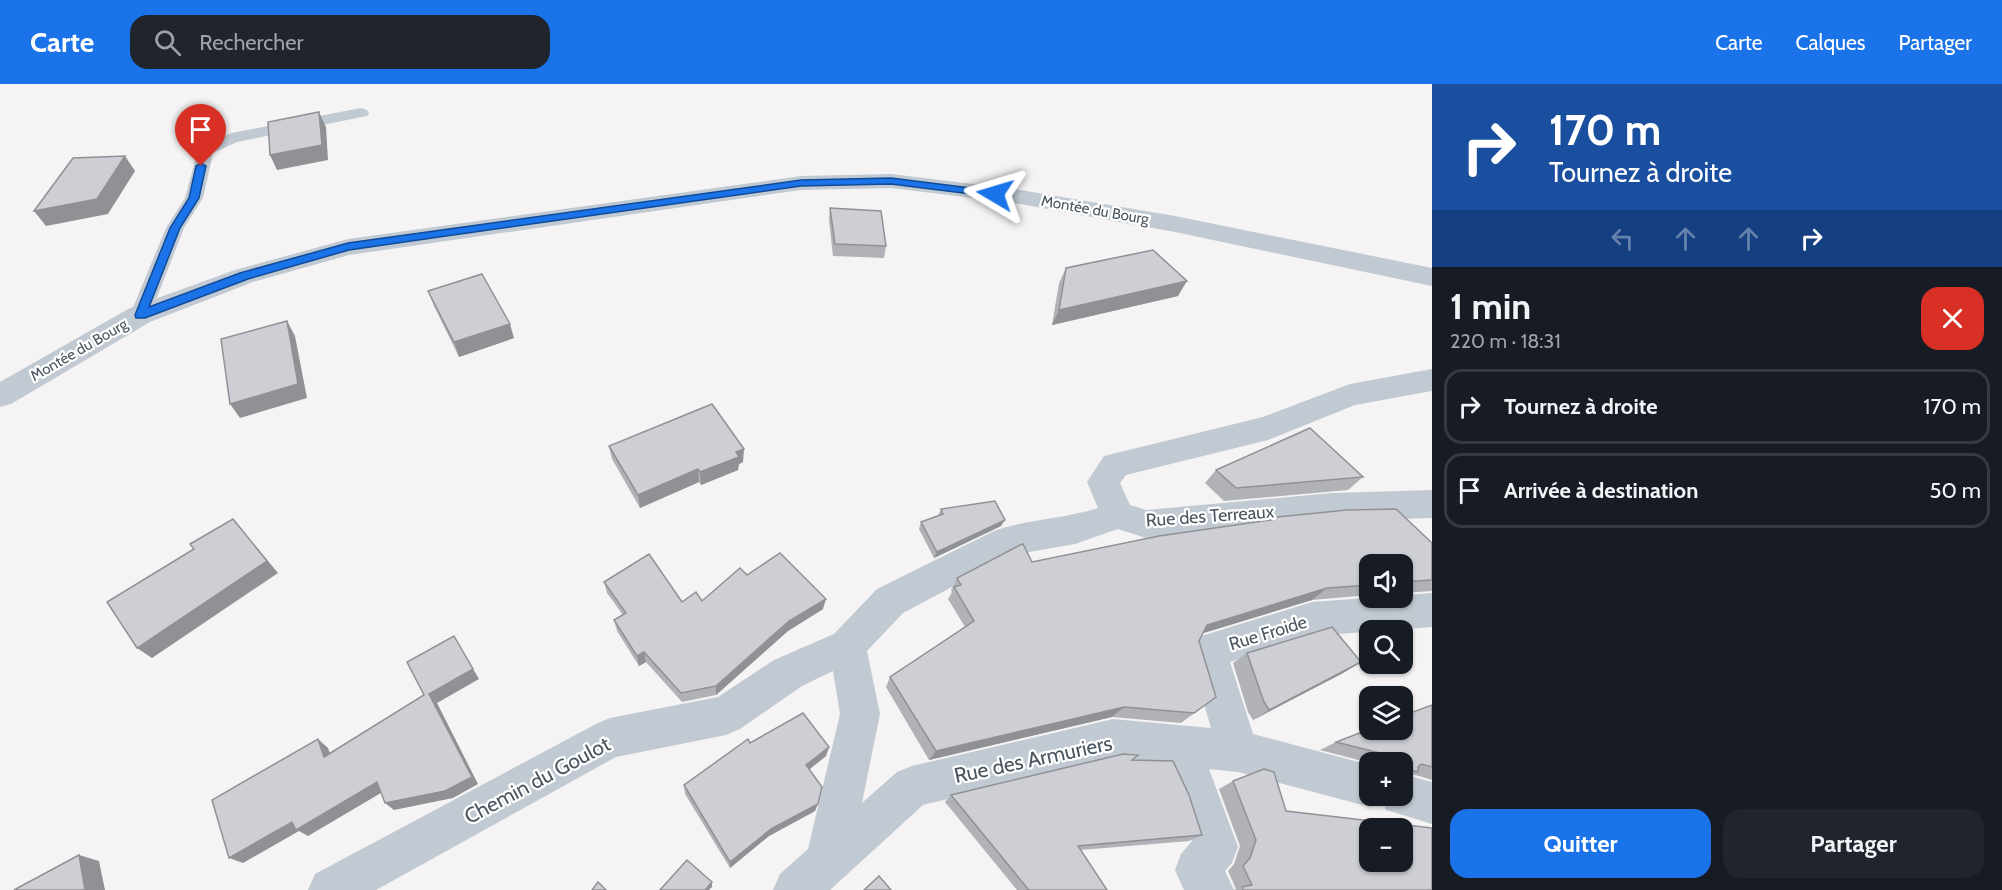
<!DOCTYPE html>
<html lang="fr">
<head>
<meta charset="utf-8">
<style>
	:root { --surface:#171b24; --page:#20242c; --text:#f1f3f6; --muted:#9ea1a6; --line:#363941; --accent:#1a73e8 }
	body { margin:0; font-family:Cabin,sans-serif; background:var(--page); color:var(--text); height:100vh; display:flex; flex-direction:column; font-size:22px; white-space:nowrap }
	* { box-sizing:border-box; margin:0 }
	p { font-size:20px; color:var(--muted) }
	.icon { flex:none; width:33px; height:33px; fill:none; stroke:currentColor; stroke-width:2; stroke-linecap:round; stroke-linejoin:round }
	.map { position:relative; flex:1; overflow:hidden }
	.panel { display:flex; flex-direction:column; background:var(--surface); width:570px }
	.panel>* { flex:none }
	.guide { background:#1a4fa0; color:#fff; overflow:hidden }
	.buttons { position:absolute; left:1359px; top:470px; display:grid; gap:12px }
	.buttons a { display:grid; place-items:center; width:54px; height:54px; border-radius:12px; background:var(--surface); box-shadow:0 2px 4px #0004; font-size:30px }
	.pin { position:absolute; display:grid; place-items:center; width:51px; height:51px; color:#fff; margin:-62px -26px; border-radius:50% 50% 50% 0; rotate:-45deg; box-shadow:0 0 6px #0007 }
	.pin .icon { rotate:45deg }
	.me { position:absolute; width:66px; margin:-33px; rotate:277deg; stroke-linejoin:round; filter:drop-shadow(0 0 4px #0008) }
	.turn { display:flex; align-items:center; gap:21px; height:126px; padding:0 18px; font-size:27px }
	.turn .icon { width:78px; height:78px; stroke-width:2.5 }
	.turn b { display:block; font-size:42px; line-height:51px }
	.lanes { display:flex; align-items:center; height:57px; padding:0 18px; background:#0003; justify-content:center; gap:30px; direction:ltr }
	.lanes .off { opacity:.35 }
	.round { display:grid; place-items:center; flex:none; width:63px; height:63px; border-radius:18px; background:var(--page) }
	.overview { display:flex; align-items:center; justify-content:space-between; height:102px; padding:0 18px }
	h1 { font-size:36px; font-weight:800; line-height:45px }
	.primary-button { display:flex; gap:12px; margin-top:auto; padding:12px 18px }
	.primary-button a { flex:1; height:69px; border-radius:18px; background:var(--accent); color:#fff; font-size:24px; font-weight:800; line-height:69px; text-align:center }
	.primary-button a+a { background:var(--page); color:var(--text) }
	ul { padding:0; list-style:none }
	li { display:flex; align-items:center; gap:18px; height:75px; margin:0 12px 9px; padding:0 6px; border:3px solid var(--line); border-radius:18px }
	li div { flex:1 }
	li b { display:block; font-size:22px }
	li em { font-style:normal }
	header { display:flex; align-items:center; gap:36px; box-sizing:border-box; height:84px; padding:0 30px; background:var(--accent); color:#fff }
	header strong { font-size:28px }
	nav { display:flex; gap:33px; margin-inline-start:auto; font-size:21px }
	.search { width:420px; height:54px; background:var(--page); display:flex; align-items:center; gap:15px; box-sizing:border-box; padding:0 21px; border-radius:18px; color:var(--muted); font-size:22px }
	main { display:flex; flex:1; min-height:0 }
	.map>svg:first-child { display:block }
</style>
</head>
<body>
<header>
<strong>Carte</strong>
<div class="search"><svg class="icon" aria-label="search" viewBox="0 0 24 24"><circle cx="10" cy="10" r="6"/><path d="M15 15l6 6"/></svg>Rechercher</div>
<nav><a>Carte</a><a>Calques</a><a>Partager</a></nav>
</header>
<main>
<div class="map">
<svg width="1432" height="806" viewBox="0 0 1432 806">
	<rect width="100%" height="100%" fill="#f5f3f3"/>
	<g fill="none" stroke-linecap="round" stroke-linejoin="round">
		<path fill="#c1cad2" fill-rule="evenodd" d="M 361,24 L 367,26 L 369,29 L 367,32 L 237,58 L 213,69 L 203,114 L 184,144 L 150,231 L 147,236 L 140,238 L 133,236 L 130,231 L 166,144 L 185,114 L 199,62 L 232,49 Z"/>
		<g fill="#c1cad2" fill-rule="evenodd">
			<path d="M 891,90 L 1015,105 L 1175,132 L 1432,184 L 1432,202 L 1175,148 L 1015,119 L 891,104 L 801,106 L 349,171 L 253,198 L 150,238 L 11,320 L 0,323 L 0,298 L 130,224 L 235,186 L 348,155 L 801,92 Z"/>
			<path d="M 1432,285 L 1432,307 L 1355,321 L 1268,356 L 1126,391 L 1120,399 L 1130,421 L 1146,426 L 1332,409 L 1432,406 L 1432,434 L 1332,437 L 1146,454 L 1118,445 L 1075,460 L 1012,471 L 903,529 L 867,567 L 880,630 L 862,719 L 897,688 L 912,682 L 1113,635 L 1211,644 L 1189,567 L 1195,554 L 1312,518 L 1432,509 L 1432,543 L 1312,552 L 1230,578 L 1253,650 L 1370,681 L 1370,711 L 1402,711 L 1402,690 L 1432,698 L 1432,740 L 1386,726 L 1383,718 L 1370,723 L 1238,688 L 1209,685 L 1238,763 L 1232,779 L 1225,787 L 1234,806 L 1184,806 L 1175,786 L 1181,770 L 1192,757 L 1166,681 L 1113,675 L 923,721 L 830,806 L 773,806 L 780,790 L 808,765 L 840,630 L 833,587 L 802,602 L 740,645 L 726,651 L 616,673 L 376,806 L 308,806 L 315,790 L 596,640 L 610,634 L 718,613 L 774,576 L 834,550 L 877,505 L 994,447 C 1027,435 1064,435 1098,424 L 1087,398 L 1104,372 L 1263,333 L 1350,300 Z"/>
		</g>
	</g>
	<g fill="#b0b2b7">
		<path d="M 830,124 L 886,162 L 884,174 L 833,172 L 829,136 Z"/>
		<path d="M 1066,184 L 1178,212 L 1052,241 L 1059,199 Z"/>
		<path d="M 428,207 L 514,254 L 459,273 L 434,222 Z"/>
		<path d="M 609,362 L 743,378 L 739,380 L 738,386 L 701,401 L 699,398 L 640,424 L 612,375 Z"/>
		<path d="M 1216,386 L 1363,393 L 1348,406 L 1224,417 L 1205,399 Z"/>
		<path d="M 941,425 L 1001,442 L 934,474 L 919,445 L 921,438 L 938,432 Z"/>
		<path d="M 1268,434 L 1432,459 L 1432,507 L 1402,509 L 1402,480 L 1370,480 L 1370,511 L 1312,516 L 1203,549 L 1199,557 L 1216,613 L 1181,639 L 1112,633 L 929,676 L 886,603 L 890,593 L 965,543 L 948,515 L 952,508 L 951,506 L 957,494 L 1032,478 L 1264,437 Z"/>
		<path d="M 747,491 L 823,525 L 788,547 L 716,611 L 682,618 L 646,578 L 639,582 L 617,547 L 614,536 L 623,531 L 607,509 L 604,498 L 682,518 L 702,517 Z"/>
		<path d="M 1247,569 L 1361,578 L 1343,589 L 1253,636 L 1248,628 L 1233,579 Z"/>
		<path d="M 1432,621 L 1432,696 L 1412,690 L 1402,694 L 1402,678 L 1370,679 L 1320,666 L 1336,658 Z"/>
		<path d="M 750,659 L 826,672 L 809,686 L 815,727 L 769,752 L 730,784 L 685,710 L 684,701 Z"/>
		<path d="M 1233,697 L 1286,727 L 1432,806 L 1233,806 L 1236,805 L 1228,787 L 1234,780 L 1240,762 L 1219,705 Z"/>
		<path d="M 951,711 L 1202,751 L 1189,757 L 1081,766 L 1107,806 L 1017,806 L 945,718 Z"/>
	</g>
	<g fill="#909195">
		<path d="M 319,28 L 326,43 L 328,76 L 277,86 L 270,71 Z"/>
		<path d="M 125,72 L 135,87 L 108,130 L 46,142 L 34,127 Z"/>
		<path d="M 1187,197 L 1178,212 L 1052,241 L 1059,226 Z"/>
		<path d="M 287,237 L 295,252 L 307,314 L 240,334 L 230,320 Z"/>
		<path d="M 510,240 L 514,254 L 459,273 L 454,258 Z"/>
		<path d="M 744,365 L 743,378 L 739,380 L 738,386 L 701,401 L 700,388 L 736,368 Z"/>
		<path d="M 698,385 L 699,398 L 640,424 L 638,411 Z"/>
		<path d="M 233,435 L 278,489 L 152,574 L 137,564 Z"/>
		<path d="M 1005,436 L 1001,442 L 934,474 L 937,468 Z"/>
		<path d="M 1327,504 L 1312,516 L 1194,552 L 1207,541 Z"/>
		<path d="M 826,515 L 823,525 L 788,547 L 716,611 L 716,602 L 789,537 Z"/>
		<path d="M 454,552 L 479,595 L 437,619 L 478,700 L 453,714 L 394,726 L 385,719 L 429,610 Z"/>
		<path d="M 644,568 L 646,578 L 639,582 L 637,572 Z"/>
		<path d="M 1361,578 L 1343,589 L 1253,636 L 1269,626 Z"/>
		<path d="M 1124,623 L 1112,633 L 929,676 L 936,667 Z"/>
		<path d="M 318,655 L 328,664 L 334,681 L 324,673 Z"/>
		<path d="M 829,663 L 826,672 L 803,690 L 806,681 Z"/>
		<path d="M 377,698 L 386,706 L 308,752 L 299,747 L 243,779 L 229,774 L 292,738 Z"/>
		<path d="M 818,720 L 815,727 L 769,752 L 730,784 L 730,778 L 771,745 Z"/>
		<path d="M 79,771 L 99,777 L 105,806 L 85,806 Z"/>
		<path d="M 712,798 L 712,803 L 709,806 L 705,806 Z"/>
	</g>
	<g fill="#cdcfd5" stroke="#909195" stroke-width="1.5" fill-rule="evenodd">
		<path d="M 319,28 L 322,61 L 270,71 L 268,38 Z"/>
		<path d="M 125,72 L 97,115 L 34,127 L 73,74 Z"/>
		<path d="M 830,124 L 881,127 L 886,162 L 835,160 Z"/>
		<path d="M 1153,166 L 1187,197 L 1059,226 L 1066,184 Z"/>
		<path d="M 482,190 L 510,240 L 454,258 L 428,207 Z"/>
		<path d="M 287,237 L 298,300 L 230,320 L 221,255 Z"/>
		<path d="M 712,320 L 744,365 L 736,368 L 739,373 L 700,388 L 698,385 L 638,411 L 609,362 Z"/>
		<path d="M 1310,344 L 1363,393 L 1236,404 L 1216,386 Z"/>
		<path d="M 995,417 L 1005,436 L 937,468 L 921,438 L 943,430 L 941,425 Z"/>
		<path d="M 1396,425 L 1432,459 L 1432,496 L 1402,498 L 1402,480 L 1370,480 L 1370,501 L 1327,504 L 1207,541 L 1199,557 L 1216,613 L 1194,629 L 1124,623 L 936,667 L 890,593 L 974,537 L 954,503 L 961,501 L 957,494 L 1020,461 L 1023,460 L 1032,478 L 1159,452 L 1271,436 L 1268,434 L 1347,426 Z"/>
		<path d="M 233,435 L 267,477 L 137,564 L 107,518 L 194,465 L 190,460 Z"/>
		<path d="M 780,469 L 826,515 L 789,537 L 716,602 L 681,609 L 644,568 L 637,572 L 614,536 L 626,529 L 604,498 L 649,470 L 682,518 L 696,508 L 702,517 L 740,484 L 747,491 Z"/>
		<path d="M 1332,543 L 1361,578 L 1269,626 L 1264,618 L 1247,569 Z"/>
		<path d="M 454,552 L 473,585 L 429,610 L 472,693 L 445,707 L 385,719 L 377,698 L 296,746 L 292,738 L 229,774 L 212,716 L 318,655 L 324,673 L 424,611 L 407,578 Z"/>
		<path d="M 1432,621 L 1432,683 L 1421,680 L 1418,683 L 1418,688 L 1402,684 L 1402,678 L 1389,678 L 1388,671 L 1336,658 L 1370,645 L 1402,645 L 1402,632 Z"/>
		<path d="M 803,629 L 829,663 L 806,681 L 822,703 L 818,720 L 771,745 L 730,778 L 684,701 L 748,655 L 750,659 Z"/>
		<path d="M 1123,670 L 1138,671 L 1132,676 L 1173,677 L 1189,711 L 1202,751 L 1078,762 L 1107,806 L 1027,806 L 1028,805 L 951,711 Z"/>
		<path d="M 1264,685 L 1274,688 L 1286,727 L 1432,744 L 1432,806 L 1243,806 L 1242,803 L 1252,801 L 1243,782 L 1250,774 L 1256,756 L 1233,697 ZM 1370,744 L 1402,744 L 1402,777 L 1370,777 Z"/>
		<path d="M 79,771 L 85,806 L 14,806 Z"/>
		<path d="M 687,776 L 712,798 L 705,806 L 660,806 Z"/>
		<path d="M 879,792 L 891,806 L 864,806 Z"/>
		<path d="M 598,798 L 606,806 L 592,806 Z"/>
	</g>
	<path fill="#1a73e8" stroke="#114b97" stroke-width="1.5" d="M 201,79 L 206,82 L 199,114 L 180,144 L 149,223 L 240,189 L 348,159 L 801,96 L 891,94 L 995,107 L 1000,110 L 995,113 L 891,100 L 801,102 L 439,153 L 349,166 L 248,195 L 145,234 L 136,234 L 135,231 L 170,144 L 189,114 L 196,82 Z"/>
	<g text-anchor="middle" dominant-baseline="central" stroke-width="4.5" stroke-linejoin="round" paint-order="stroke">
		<g font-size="15" fill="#4a5661" stroke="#fff">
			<text transform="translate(1095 126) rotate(10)">Montée du Bourg</text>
			<text transform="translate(79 266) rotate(-30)">Montée du Bourg</text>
		</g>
		<g font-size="18" fill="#4a5661" stroke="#fff">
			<text transform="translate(1210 432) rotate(-4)">Rue des Terreaux</text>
			<text transform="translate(1268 549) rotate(-17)">Rue Froide</text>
		</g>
		<g font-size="21" fill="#4a5661" stroke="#fff">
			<text transform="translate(1033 675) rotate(-12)">Rue des Armuriers</text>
			<text transform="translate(537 696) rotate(-28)">Chemin du Goulot</text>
		</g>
	</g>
</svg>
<div class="buttons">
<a><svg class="icon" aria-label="sound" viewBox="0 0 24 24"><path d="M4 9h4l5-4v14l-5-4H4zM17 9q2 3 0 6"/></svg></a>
<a><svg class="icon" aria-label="search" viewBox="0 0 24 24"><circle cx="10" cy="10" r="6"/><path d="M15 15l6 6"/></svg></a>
<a><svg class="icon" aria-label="layers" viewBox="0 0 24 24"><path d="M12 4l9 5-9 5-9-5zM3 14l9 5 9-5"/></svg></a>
<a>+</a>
<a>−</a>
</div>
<div class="pin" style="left:201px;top:82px;background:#d93025"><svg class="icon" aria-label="arrive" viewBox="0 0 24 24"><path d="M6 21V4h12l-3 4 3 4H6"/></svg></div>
<svg class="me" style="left:995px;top:110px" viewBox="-20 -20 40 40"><path d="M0-17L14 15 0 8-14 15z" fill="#1a73e8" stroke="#fff" stroke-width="4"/></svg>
</div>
<section class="panel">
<div class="guide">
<div class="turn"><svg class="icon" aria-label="right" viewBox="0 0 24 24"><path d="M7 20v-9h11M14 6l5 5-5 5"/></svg><div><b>170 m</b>Tournez à droite</div></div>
<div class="lanes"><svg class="icon off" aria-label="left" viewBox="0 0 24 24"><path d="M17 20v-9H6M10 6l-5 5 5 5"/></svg><svg class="icon off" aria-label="ahead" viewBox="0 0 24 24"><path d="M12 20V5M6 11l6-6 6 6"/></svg><svg class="icon off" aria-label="ahead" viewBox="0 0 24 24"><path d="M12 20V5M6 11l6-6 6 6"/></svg><svg class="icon" aria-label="right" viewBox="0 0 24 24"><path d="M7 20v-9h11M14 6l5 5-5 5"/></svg></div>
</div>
<div class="overview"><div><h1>1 min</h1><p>220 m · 18:31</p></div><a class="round" style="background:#d93025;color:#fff"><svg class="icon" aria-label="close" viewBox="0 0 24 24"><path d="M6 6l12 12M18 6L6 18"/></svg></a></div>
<ul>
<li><svg class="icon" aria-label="right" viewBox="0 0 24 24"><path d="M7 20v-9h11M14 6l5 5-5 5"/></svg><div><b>Tournez à droite</b></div><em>170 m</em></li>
<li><svg class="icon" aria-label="arrive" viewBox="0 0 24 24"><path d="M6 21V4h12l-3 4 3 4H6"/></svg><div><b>Arrivée à destination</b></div><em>50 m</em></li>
</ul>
<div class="primary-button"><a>Quitter</a><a>Partager</a></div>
</section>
</main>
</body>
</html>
